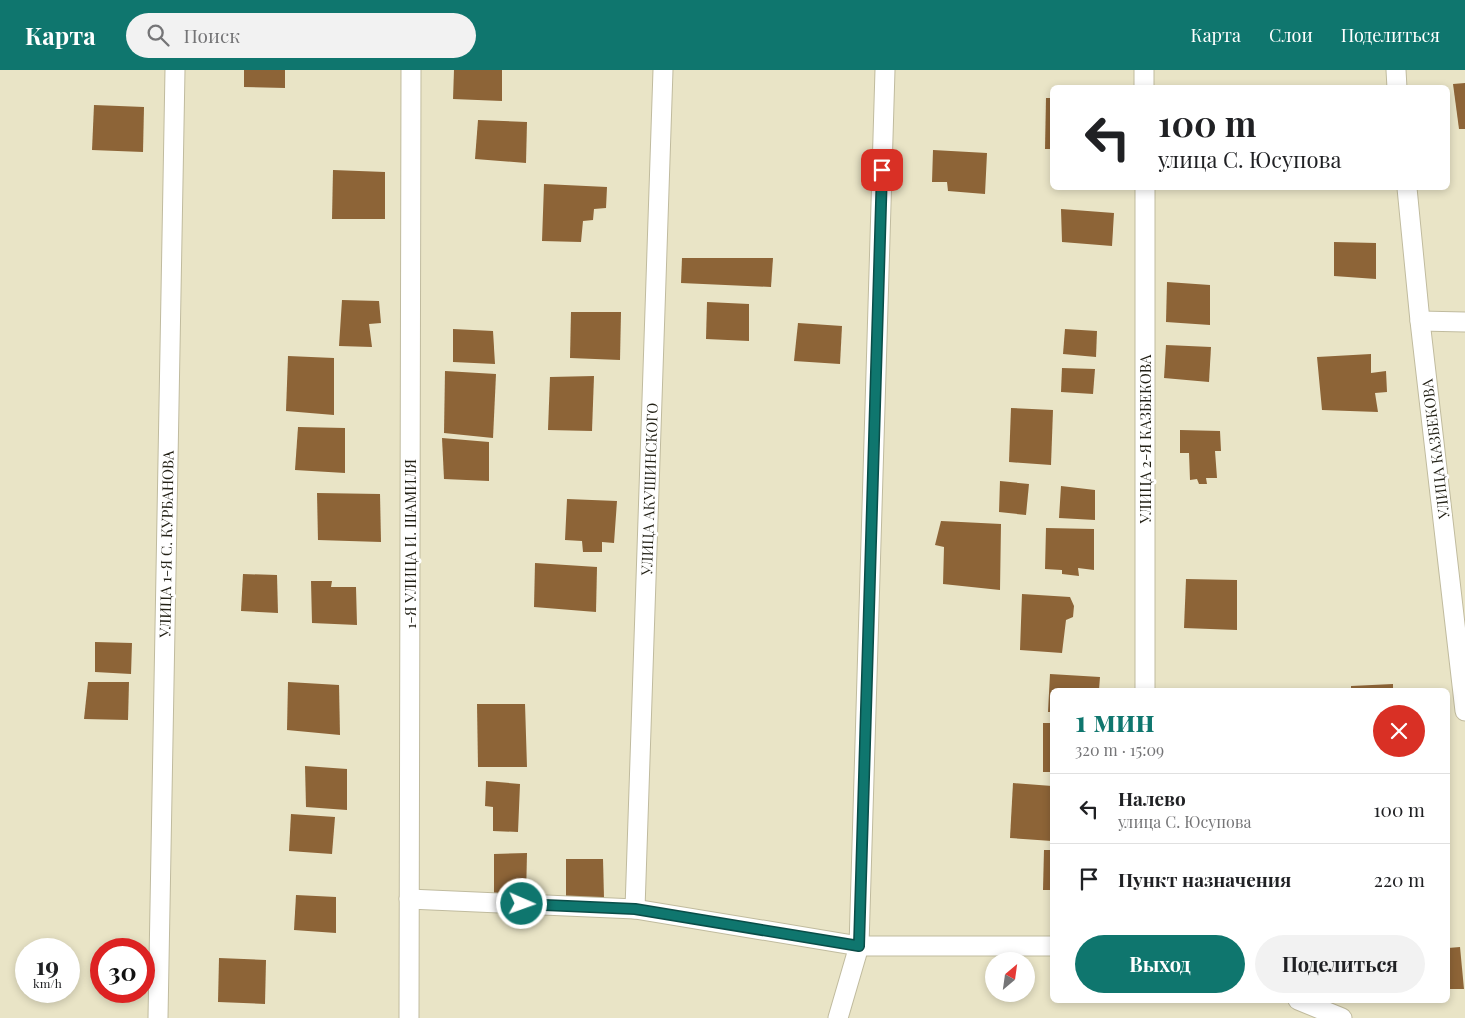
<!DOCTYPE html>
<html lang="ru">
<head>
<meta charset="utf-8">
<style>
	:root { --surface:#fff; --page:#f2f2f2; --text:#202124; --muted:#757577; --line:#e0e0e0; --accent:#0f766e }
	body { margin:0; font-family:"Playfair Display",serif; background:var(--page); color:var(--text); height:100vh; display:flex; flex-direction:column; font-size:19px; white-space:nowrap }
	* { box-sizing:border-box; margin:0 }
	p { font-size:16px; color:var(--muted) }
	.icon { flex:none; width:28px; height:28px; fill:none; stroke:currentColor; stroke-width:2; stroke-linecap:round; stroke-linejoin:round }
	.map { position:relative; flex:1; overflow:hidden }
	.drawer { position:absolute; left:1050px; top:618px; width:400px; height:315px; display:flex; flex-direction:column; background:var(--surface); border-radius:8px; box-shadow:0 2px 8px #0003 }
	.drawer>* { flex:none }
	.top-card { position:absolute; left:1050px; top:15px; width:400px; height:105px; border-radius:8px; box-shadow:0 2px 8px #0003; background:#fff; color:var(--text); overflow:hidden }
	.needle { width:32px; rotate:29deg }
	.fabs { position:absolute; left:985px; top:882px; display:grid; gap:10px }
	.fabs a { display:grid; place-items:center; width:50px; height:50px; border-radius:50%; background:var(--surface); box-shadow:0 2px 8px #0003; font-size:25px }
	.speed { position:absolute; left:15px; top:868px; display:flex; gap:10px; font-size:25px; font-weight:700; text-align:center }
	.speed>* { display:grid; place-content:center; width:65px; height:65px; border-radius:50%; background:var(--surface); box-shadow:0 2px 8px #0003; line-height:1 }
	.speed small { font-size:12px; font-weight:400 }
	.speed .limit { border:8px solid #d22; background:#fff; color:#111 }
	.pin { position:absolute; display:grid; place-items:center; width:42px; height:42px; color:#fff; margin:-21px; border-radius:10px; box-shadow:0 2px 8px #0006 }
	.me { position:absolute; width:55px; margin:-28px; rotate:92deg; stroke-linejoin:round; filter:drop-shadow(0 0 4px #0008) }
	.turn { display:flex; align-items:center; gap:18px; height:105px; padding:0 25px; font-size:22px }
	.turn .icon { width:65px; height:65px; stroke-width:2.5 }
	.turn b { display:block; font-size:35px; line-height:42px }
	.round { display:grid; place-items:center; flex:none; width:52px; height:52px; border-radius:26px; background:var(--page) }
	.summary { display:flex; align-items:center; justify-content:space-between; height:85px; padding:0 25px }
	h1 { font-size:30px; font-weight:700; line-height:38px; color:var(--accent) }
	.button { display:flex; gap:10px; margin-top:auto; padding:10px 25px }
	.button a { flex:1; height:58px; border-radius:30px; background:var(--accent); color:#fff; font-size:20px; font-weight:700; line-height:58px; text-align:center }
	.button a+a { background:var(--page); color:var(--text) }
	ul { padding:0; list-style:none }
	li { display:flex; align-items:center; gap:15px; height:70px; padding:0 25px; border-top:1px solid var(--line) }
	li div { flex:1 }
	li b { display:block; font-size:19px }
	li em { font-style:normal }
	header { display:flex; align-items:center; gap:30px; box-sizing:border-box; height:70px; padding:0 25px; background:var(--accent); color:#fff }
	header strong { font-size:24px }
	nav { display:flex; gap:28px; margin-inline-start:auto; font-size:18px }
	.search { width:350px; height:45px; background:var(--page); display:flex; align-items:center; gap:12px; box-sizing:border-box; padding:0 18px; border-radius:28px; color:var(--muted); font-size:19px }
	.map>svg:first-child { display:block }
</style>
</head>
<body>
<header>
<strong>Карта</strong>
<div class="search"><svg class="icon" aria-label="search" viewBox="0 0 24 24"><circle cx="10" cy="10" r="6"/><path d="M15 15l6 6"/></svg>Поиск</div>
<nav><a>Карта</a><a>Слои</a><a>Поделиться</a></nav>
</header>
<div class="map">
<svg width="1465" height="948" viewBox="0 0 1465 948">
	<rect width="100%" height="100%" fill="#e9e4c6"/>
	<g fill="#8d6437">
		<path d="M 244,0 L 285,0 L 285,18 L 244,17 Z"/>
		<path d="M 454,0 L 502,0 L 502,31 L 453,29 Z"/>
		<path d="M 1465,13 L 1465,59 L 1459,59 L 1453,14 Z"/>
		<path d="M 1046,28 L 1052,28 L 1052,79 L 1045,79 Z"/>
		<path d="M 94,35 L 144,37 L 143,82 L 92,80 Z"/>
		<path d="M 478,50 L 527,52 L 526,93 L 475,89 Z"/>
		<path d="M 933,80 L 987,83 L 985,124 L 948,121 L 947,112 L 932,112 Z"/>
		<path d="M 333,100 L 385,102 L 385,149 L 332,149 Z"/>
		<path d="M 544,114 L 607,117 L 606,138 L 594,139 L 593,150 L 583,151 L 581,172 L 542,171 Z"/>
		<path d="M 1061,139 L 1114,143 L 1112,176 L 1062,172 Z"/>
		<path d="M 1334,172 L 1376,173 L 1376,209 L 1334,206 Z"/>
		<path d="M 682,188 L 773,188 L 771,217 L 681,213 Z"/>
		<path d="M 1167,212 L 1210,215 L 1210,255 L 1166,252 Z"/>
		<path d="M 342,230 L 379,231 L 381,253 L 369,254 L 372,277 L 339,276 Z"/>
		<path d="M 707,232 L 749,234 L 749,271 L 706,269 Z"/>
		<path d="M 571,242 L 621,242 L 620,290 L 570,288 Z"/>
		<path d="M 798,253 L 842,256 L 840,294 L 794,291 Z"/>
		<path d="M 453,259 L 493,261 L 495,294 L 453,292 Z"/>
		<path d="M 1065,259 L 1097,261 L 1096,287 L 1063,284 Z"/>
		<path d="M 1166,275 L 1211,277 L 1209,312 L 1164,308 Z"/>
		<path d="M 1371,284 L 1371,303 L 1386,301 L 1387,322 L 1375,323 L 1378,342 L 1322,340 L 1317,287 Z"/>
		<path d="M 288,286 L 334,288 L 334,345 L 286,341 Z"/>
		<path d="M 1062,298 L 1095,299 L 1093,324 L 1061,322 Z"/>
		<path d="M 445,301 L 496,304 L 493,368 L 444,363 Z"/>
		<path d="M 594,306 L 592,361 L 548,360 L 550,307 Z"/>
		<path d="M 1011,338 L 1053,340 L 1051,395 L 1009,392 Z"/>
		<path d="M 298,357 L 345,358 L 345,403 L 295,400 Z"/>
		<path d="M 1180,360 L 1220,361 L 1221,381 L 1215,381 L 1217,408 L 1206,408 L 1207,414 L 1199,414 L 1197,409 L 1190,410 L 1189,383 L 1180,383 Z"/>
		<path d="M 442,368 L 489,372 L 489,411 L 444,409 Z"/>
		<path d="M 1000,411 L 1029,414 L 1026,445 L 999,442 Z"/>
		<path d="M 1061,416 L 1095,420 L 1095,450 L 1059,448 Z"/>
		<path d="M 317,423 L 380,424 L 381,472 L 318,470 Z"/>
		<path d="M 567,429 L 617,431 L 614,473 L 602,472 L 602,482 L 583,482 L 582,471 L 565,470 Z"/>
		<path d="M 941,451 L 1001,454 L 1000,520 L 943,514 L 944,477 L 935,475 Z"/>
		<path d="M 1046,458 L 1094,459 L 1094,500 L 1078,498 L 1079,506 L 1062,504 L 1062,500 L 1045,499 Z"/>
		<path d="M 535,493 L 597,497 L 596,542 L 534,537 Z"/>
		<path d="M 243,504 L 277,505 L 278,543 L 241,541 Z"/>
		<path d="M 1186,509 L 1237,510 L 1237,560 L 1184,558 Z"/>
		<path d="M 311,511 L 332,511 L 331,517 L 356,517 L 357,555 L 312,553 Z"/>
		<path d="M 1022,524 L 1070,527 L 1074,536 L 1073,547 L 1066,550 L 1062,583 L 1020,580 Z"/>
		<path d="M 95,572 L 132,573 L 131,604 L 95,602 Z"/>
		<path d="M 1050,604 L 1100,607 L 1099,620 L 1052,620 L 1052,642 L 1048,642 Z"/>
		<path d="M 88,612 L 129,612 L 128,650 L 84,649 Z"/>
		<path d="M 288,612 L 339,615 L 340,665 L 287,660 Z"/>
		<path d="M 1393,614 L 1393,620 L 1351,620 L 1351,616 Z"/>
		<path d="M 477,634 L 525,634 L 527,697 L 478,697 Z"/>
		<rect x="1043" y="653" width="9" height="49"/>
		<path d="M 305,696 L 347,699 L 347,740 L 306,737 Z"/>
		<path d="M 486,711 L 520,714 L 518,762 L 493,761 L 493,737 L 485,736 Z"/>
		<path d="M 1013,713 L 1052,716 L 1052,771 L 1010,768 Z"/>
		<path d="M 291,744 L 335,747 L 332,784 L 289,781 Z"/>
		<path d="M 1044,780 L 1052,780 L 1052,820 L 1043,820 Z"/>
		<path d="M 527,783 L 526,827 L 494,825 L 494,784 Z"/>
		<path d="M 566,789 L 603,789 L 604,828 L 566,827 Z"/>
		<path d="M 296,825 L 336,827 L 336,863 L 294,860 Z"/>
		<path d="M 1460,877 L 1464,919 L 1448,919 L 1448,878 Z"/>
		<path d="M 219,888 L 266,890 L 265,934 L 218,932 Z"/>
	</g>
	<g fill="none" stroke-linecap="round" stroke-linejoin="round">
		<g stroke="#c0bb9e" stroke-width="21">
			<g id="minor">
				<path d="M 1144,0 L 1144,18"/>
				<path d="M 1396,0 L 1397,18"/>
				<path d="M 1145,118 L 1145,620"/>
				<path d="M 1407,118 L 1420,251 L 1465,641"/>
				<path d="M 1420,251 L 1465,252"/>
				<path d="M 409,829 L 635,839 L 859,876 L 1052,876"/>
				<path d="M 635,839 L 663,0"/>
				<path d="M 1298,930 L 1342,948"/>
				<path d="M 158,948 L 175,0"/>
				<path d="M 409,948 L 411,0"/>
				<path d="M 838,948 L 859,876 L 885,0"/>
			</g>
		</g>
		<use href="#minor" stroke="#fff" stroke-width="19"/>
	</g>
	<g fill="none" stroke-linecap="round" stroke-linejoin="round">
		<g stroke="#0a4d48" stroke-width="12">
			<path id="route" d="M 522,834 L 635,839 L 859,876 L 882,100"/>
		</g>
		<use href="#route" stroke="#0f766e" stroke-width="9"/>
	</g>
	<g text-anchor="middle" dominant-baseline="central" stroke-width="5" stroke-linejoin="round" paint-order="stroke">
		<g font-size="15" fill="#232116" stroke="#fff">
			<text transform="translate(1145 369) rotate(-90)">УЛИЦА 2-Я КАЗБЕКОВА</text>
			<text transform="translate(1435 379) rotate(-97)">УЛИЦА КАЗБЕКОВА</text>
			<text transform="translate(649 419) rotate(-88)">УЛИЦА АКУШИНСКОГО</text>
			<text transform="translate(166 474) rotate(-89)">УЛИЦА 1-Я С. КУРБАНОВА</text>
			<text transform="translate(410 474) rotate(-90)">1-Я УЛИЦА И. ШАМИЛЯ</text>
		</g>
	</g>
</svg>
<div class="fabs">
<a><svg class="needle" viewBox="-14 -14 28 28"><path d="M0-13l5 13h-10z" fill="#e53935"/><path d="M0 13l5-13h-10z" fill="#757577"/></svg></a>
</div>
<div class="speed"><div>19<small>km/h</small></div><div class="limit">30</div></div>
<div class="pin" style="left:882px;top:100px;background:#d93025"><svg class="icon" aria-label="arrive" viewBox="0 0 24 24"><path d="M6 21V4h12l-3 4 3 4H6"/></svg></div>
<svg class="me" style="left:522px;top:834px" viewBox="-20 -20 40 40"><circle r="17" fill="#0f766e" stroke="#fff" stroke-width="3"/><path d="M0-11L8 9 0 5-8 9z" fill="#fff"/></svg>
<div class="top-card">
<div class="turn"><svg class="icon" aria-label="left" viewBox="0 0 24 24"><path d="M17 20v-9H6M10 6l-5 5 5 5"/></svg><div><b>100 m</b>улица С. Юсупова</div></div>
</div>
<section class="drawer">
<div class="summary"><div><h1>1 мин</h1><p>320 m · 15:09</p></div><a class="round" style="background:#d93025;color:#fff"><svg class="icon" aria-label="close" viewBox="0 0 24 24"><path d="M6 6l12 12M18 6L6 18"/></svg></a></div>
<ul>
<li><svg class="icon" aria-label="left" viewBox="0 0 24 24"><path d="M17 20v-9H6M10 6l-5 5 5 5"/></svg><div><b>Налево</b><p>улица С. Юсупова</p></div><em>100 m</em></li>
<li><svg class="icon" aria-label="arrive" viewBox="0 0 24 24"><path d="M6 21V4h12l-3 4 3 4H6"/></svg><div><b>Пункт назначения</b></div><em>220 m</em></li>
</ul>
<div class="button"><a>Выход</a><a>Поделиться</a></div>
</section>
</div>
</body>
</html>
